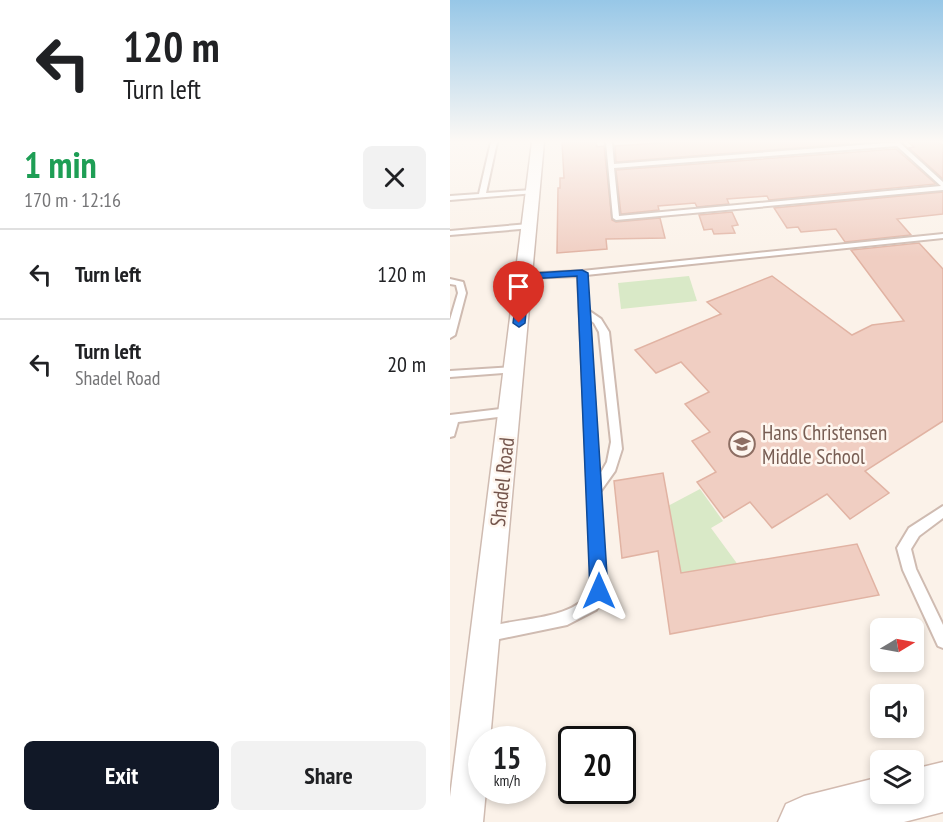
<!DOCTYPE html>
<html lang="en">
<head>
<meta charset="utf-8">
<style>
	:root { --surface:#fff; --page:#f2f2f2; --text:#202124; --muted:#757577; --line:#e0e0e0; --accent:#111827 }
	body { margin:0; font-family:"PT Sans Narrow",sans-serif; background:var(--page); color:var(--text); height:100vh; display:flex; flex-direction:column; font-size:22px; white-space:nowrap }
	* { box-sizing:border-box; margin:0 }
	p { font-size:20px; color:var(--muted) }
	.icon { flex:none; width:33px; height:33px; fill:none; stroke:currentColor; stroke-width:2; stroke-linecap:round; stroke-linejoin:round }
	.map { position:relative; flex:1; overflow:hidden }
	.panel { display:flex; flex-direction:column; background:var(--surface); width:450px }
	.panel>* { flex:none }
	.top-card { background:#fff; color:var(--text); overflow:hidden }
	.needle { width:39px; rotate:80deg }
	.buttons { position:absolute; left:420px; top:618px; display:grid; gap:12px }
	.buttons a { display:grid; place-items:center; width:54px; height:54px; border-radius:9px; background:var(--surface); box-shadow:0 3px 9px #0003; font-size:30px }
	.speed { position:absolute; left:18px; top:726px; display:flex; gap:12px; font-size:30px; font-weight:700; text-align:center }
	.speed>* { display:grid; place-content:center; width:78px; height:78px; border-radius:50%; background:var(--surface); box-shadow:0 3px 9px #0003; line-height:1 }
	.speed small { font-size:15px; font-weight:400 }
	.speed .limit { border:3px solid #111; border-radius:9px; background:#fff; color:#111 }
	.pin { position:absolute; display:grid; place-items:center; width:51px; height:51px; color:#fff; margin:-62px -26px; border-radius:50% 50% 50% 0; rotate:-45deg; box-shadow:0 0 6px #0007 }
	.pin .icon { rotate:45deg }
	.me { position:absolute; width:66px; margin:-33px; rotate:0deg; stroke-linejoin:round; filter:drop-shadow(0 0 4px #0008) }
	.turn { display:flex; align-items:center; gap:21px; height:126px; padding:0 24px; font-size:27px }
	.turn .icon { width:78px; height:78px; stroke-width:2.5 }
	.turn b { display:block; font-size:42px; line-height:51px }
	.round { display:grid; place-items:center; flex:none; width:63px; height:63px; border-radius:9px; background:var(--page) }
	.headline { display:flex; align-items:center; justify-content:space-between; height:102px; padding:0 24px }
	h1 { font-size:36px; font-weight:600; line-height:45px; color:#1e9e55 }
	.cta { display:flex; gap:12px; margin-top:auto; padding:12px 24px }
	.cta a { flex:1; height:69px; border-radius:9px; background:var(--accent); color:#fff; font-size:24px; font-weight:600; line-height:69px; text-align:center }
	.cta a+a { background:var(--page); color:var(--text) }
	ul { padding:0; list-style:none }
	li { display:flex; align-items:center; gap:18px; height:90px; padding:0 24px; border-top:2px solid var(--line) }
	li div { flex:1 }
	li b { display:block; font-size:22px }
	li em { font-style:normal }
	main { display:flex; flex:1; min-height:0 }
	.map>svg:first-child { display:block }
</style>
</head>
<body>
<main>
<section class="panel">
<div class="top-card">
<div class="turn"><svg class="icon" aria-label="left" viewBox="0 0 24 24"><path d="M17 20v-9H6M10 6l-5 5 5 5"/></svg><div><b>120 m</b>Turn left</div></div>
</div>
<div class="headline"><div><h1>1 min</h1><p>170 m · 12:16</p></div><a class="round"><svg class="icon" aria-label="close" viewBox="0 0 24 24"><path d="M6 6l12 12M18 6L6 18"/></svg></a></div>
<ul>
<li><svg class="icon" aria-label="left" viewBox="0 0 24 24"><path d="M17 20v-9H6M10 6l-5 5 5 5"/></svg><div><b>Turn left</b></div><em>120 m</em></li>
<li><svg class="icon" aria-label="left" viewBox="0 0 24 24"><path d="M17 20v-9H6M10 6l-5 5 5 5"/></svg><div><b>Turn left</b><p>Shadel Road</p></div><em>20 m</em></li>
</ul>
<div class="cta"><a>Exit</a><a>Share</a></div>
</section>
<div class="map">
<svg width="493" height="822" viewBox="0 0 493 822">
	<rect width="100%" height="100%" fill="#fbf2e9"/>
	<g fill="#d9e9c7">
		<path d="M 239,276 L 247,301 L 171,309 L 168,283 Z"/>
		<path d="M 250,489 L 273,521 L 261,528 L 294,573 L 231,586 L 216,507 Z"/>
	</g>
	<g fill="#f0cec2" stroke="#e1b3a3" stroke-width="1.5">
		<path d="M 112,142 L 146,142 L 147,147 L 154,146 L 162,220 L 166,222 L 210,218 L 215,238 L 156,239 L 157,249 L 107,253 L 108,188 L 110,188 L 110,178 L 114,178 Z"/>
		<path d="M 225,142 L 397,142 L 399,144 L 166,162 L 165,146 Z"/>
		<path d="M 458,142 L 487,142 L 493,145 L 493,179 L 459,148 L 464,147 Z"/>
		<path d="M 446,149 L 486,184 L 319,200 L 317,196 L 277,199 L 279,204 L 247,207 L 245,203 L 208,206 L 209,210 L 171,214 L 166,170 Z"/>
		<path d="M 493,192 L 493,214 L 447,219 L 461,235 L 395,242 L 386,229 L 351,232 L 348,227 L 337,228 L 324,208 Z"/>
		<path d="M 282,212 L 288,225 L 282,226 L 285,233 L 264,234 L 262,229 L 254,230 L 249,215 Z"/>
		<path d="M 469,243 L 493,269 L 493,421 L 415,471 L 439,493 L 400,519 L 377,494 L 322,528 L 300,502 L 274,518 L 247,482 L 266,472 L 242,441 L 260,432 L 235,404 L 259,392 L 231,362 L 206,373 L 185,350 L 271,314 L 257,302 L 322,276 L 402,335 L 422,325 L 454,321 L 401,250 Z"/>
		<path d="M 213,473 L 231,573 L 407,544 L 429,595 L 220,634 L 208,551 L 172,558 L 164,481 Z"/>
	</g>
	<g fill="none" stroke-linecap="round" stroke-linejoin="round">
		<g stroke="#cfbbb1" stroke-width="4">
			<g id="lane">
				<path d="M 41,142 L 47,142 L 36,193 L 83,190 L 85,191 L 85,193 L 0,200 L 0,196 L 29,194 Z"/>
				<path d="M 156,142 L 162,142 L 164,164 L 449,142 L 493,182 L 493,190 L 166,220 L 163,218 ZM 447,146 L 491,186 L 169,216 L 164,168 Z"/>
				<path d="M 79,224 L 82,224 L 82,228 L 0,235 L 0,231 Z"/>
				<path d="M 493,234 L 493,238 L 136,275 L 138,310 L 151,319 L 159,332 L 172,449 L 165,471 L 150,492 L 156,591 L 146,610 L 117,625 L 35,642 L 30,640 L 28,635 L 30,630 C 63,616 122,623 142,590 L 128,276 L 74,278 L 71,278 L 71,274 L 132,271 ZM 139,319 L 144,323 L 149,332 L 161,442 L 157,462 L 149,476 Z"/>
				<path d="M 0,279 L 13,282 L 16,293 L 5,335 L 0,338 L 0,320 L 8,293 L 6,285 L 0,284 Z"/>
				<path d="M 64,367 L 69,370 L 67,372 L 0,377 L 0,371 Z"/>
				<path d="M 59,408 L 63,409 L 64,412 L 63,415 L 8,422 L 4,436 L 0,437 L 0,415 Z"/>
				<path d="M 493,506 L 493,518 L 469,536 L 461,549 L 466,569 L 493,625 L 493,648 L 488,646 L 453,570 L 447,548 L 459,528 Z"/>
			</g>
		</g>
		<g stroke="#cfbbb1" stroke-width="3">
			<path id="street" d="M 82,142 L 94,142 L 40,740 L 32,740 L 32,790 L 36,790 L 33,822 L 0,822 L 0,797 Z"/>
		</g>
		<g stroke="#d2baaf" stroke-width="3">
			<path id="secondary" d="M 493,762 L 493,812 L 454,822 L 328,822 L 336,804 L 354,796 L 430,777 L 430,794 L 464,794 L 464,769 Z"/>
		</g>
		<use href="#lane" fill="#fff" fill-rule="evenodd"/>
		<use href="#street" fill="#fff" fill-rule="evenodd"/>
		<use href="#secondary" fill="#fff" fill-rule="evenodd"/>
	</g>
	<linearGradient id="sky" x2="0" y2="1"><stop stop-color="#97c7e7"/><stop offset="0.55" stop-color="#fdf9f5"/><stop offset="1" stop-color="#fdf9f5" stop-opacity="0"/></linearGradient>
	<rect width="493" height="257" fill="url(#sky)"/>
	<path fill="#1a73e8" stroke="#114b97" stroke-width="1.5" d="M 132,270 L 138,273 L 158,591 L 156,597 L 149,600 L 143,597 L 140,591 L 127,276 L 79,279 L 75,323 L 69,327 L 63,323 L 70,274 Z"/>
	<defs>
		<g id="school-ring" transform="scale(1.35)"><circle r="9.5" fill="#fef6ef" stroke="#8d6e63" stroke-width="1.5"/><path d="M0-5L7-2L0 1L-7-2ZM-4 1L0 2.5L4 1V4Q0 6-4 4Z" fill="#8d6e63"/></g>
	</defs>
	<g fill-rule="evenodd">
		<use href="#school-ring" x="292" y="444"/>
	</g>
	<g text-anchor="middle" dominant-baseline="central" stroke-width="5" stroke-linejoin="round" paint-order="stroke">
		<g font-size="21" fill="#785e54" stroke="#fef6ef" text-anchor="start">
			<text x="312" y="432">Hans Christensen<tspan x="312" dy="24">Middle School</tspan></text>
		</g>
		<g font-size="21" fill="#75564d" stroke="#fef6ef">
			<text transform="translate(52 482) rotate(-84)">Shadel Road</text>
		</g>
	</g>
</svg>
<div class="buttons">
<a><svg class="needle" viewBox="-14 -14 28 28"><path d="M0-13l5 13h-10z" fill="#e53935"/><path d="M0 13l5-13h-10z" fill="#757577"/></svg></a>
<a><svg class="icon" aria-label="sound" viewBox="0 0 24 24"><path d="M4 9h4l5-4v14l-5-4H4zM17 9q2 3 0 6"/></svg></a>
<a><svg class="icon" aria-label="layers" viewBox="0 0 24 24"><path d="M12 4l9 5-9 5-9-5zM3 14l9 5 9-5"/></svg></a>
</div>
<div class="speed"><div>15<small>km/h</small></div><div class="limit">20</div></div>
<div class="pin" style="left:69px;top:323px;background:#d93025"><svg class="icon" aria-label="arrive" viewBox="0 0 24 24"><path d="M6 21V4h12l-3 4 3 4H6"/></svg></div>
<svg class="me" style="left:149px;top:591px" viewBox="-20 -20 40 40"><path d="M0-17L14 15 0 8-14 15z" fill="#1a73e8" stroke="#fff" stroke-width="4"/></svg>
</div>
</main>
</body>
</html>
